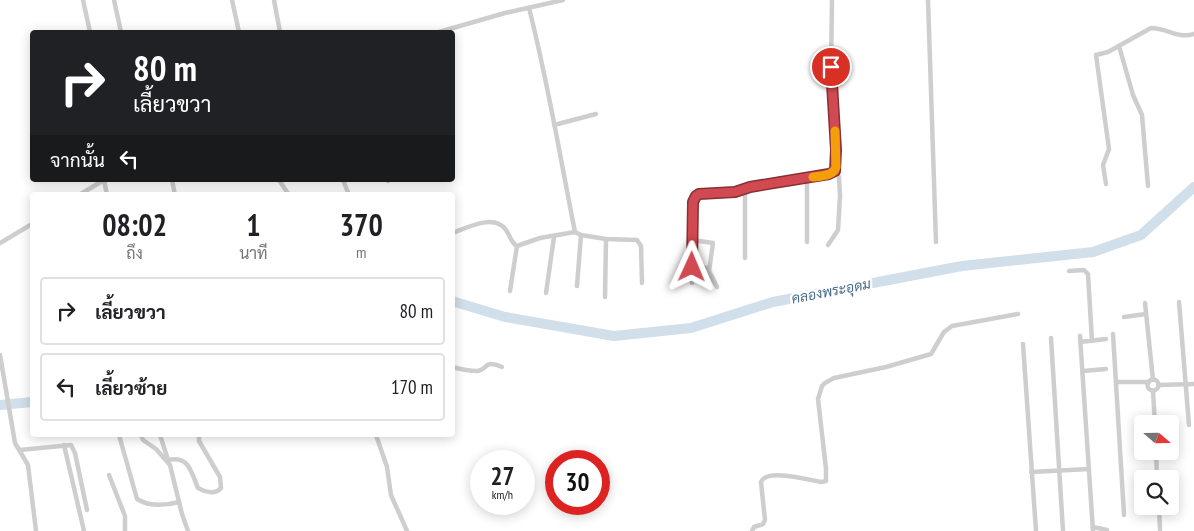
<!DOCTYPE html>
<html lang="th">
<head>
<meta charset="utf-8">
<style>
	:root { --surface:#fff; --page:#f6f6f6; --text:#202124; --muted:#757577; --line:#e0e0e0 }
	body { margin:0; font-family:"PT Sans Narrow",Sarabun,sans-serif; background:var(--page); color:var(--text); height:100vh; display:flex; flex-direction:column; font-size:19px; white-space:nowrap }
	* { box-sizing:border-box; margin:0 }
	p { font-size:16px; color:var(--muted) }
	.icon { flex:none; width:28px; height:28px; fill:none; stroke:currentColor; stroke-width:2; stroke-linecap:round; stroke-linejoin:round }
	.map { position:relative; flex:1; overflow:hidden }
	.panel { position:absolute; left:30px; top:192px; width:425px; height:245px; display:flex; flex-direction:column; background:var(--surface); border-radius:5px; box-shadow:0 2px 12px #0003 }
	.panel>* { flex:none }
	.banner { position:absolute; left:30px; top:30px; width:425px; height:152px; border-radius:5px; box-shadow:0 2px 12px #0003; background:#202124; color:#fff; overflow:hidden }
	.needle { width:32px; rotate:110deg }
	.controls { position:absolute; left:1134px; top:415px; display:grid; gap:10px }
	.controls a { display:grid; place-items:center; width:45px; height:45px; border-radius:5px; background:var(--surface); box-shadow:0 2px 12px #0003; font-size:25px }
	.speed { position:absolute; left:470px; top:450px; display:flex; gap:10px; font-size:25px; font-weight:700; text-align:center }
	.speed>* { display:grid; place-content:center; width:65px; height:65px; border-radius:50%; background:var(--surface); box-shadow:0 2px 12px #0003; line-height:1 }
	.speed small { font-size:12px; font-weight:400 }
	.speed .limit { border:8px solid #d22; background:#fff; color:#111 }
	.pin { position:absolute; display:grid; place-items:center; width:42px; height:42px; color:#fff; margin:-21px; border:2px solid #fff; border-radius:50%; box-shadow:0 1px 5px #0007 }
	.me { position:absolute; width:55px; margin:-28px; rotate:1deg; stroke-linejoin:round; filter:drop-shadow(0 0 4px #0008) }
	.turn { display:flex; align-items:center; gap:18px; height:105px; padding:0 20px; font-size:22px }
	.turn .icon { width:65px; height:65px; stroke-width:2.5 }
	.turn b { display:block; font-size:35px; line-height:42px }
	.then { display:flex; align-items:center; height:48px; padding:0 20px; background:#0003; gap:10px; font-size:19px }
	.eta { display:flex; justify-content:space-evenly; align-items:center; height:85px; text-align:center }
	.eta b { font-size:30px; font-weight:700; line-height:35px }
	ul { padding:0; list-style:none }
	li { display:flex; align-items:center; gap:15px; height:68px; margin:0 10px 8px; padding:0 10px; border:2px solid var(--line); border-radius:5px }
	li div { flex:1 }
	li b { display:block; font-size:19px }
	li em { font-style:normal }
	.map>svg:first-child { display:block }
</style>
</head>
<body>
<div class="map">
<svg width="1194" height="531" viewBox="0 0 1194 531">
	<rect width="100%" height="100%" fill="#fff"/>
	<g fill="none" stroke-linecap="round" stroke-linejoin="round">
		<g stroke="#d0dfe9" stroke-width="10">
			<path d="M 452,301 L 505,317 L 614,336 L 691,328 L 773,302 L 962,266 L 1093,252 L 1141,235 L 1194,187"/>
			<path d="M 0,405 L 32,402"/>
		</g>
		<g stroke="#cecece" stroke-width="4.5">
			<path d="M 83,0 L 90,32"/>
			<path d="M 114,0 L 121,32"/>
			<path d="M 232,0 L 239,32"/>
			<path d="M 274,0 L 280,32"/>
			<path d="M 928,0 L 936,242"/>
			<path d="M 529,8 C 548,82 560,157 575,232"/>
			<path d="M 439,32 L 505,13 L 563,0"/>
			<path d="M 1119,46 L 1133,95 L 1142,115 L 1148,186"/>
			<path d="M 554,125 L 596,114"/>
			<path d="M 807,179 L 807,242"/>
			<path d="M 172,180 L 175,195"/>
			<path d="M 279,180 L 289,195"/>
			<path d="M 343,180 L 349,195"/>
			<path d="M 388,180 L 388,181"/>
			<path d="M 1106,184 L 1103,165 L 1109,149 L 1096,55 L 1108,52 L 1151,28 C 1167,28 1178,39 1194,34"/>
			<path d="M 79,195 L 104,180 L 107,195"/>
			<path d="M 452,233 C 467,228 494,213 506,230 C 510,235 511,243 517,246 L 540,238 L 575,232 L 581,235 L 606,239 L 637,240 L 641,246 L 642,283"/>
			<path d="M 693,240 L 713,243 L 709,271 L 717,287"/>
			<path d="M 0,243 L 32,224"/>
			<path d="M 828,245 L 838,230 L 840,196 L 839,177 L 835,171"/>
			<path d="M 745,258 L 745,189"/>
			<path d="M 692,267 L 709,268"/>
			<path d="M 1069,271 L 1084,270 L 1088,274 L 1092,341"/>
			<path d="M 692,283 L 693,202 L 696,196 L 699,194 L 735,192 L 750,187 L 829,174 L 833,173 L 836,167 L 831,67 L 832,0"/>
			<path d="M 577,286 L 581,235"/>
			<path d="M 510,291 L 517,246"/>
			<path d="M 546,293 L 554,237"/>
			<path d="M 605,297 L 606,239"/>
			<path d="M 1179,302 L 1189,425"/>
			<path d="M 1145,303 L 1153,380"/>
			<path d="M 1124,317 L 1146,314"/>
			<path d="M 1113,334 L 1124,515"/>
			<path d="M 1080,336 L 1093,531"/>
			<path d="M 1051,338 L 1063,531"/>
			<path d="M 1080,342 L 1106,339"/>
			<path d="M 1023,344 L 1036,531"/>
			<path d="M 0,355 L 15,443 L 28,465 L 36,531"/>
			<path d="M 452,367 C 460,369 469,371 477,371 C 489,370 482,359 502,367"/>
			<path d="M 1083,371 L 1106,369"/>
			<circle cx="1153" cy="385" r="5.5"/>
			<path d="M 1116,382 L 1149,382"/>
			<path d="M 1159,385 L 1194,384"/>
			<path d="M 1153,391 L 1155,424"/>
			<path d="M 119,435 L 137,499 C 150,507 164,506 179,502"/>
			<path d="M 141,435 L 143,440 L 156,449 L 170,465 L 182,514 L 188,531"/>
			<path d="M 160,435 L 168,460 C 189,455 191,472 198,488 C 205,492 215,495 221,488 L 220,477 L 199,441 L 199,435"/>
			<path d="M 376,435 L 387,467 L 391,495 L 407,531"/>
			<path d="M 64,445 L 84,531"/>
			<path d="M 20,450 L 71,445 L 75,453 L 87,510"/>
			<path d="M 1156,451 L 1157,479"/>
			<path d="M 1031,472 L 1089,469"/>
			<path d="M 109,475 L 125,516 L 125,531"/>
			<path d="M 1159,506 L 1160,530"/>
			<path d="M 1093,527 L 1107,530"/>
			<path d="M 752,531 L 754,527 L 763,524 L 765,520 L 761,482 C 766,468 809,480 821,482 L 826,481 L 826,469 L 818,399 L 822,386 L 825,383 L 834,378 L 886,367 L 931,354 L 944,332 L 952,326 L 1018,314"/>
		</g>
	</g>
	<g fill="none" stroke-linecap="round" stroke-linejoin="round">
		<g stroke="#883035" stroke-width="12">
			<path id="route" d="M 692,267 L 693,202 L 696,196 L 699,194 L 735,192 L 750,187 L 829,174 L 835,171 L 836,150 L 831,67"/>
		</g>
		<use href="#route" stroke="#d14a51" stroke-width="9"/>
		<path stroke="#f59e0b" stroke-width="9" d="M 813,177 C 822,176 833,176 836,167 L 835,131"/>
	</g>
	<g text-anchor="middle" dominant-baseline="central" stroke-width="5" stroke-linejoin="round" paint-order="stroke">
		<g font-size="14" font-style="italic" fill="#486f8a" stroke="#fff">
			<text transform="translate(831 291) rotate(-11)">คลองพระอุดม</text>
		</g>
	</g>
</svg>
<div class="controls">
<a><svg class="needle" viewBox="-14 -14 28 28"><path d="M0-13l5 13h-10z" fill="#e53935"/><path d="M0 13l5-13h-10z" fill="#757577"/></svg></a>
<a><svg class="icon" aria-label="search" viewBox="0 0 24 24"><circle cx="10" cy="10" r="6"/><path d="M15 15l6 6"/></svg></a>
</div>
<div class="speed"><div>27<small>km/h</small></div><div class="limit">30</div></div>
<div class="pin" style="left:831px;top:67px;background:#d93025"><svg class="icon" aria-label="arrive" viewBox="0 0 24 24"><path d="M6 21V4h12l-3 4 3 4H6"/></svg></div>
<svg class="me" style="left:692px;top:267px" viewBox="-20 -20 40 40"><path d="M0-17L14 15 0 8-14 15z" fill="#d14a51" stroke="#fff" stroke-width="4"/></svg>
<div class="banner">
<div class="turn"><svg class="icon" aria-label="right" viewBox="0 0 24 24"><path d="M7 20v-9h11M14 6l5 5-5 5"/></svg><div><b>80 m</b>เลี้ยวขวา</div></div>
<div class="then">จากนั้น<svg class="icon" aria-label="left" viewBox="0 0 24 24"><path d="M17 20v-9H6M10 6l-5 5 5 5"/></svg></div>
</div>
<section class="panel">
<div class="eta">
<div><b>08:02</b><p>ถึง</p></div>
<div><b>1</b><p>นาที</p></div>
<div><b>370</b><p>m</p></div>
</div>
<ul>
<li><svg class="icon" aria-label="right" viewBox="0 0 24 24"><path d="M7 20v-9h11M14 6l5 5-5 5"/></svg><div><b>เลี้ยวขวา</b></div><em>80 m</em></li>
<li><svg class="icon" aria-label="left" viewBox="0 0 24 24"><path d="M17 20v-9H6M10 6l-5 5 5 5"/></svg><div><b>เลี้ยวซ้าย</b></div><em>170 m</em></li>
</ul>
</section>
</div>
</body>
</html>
